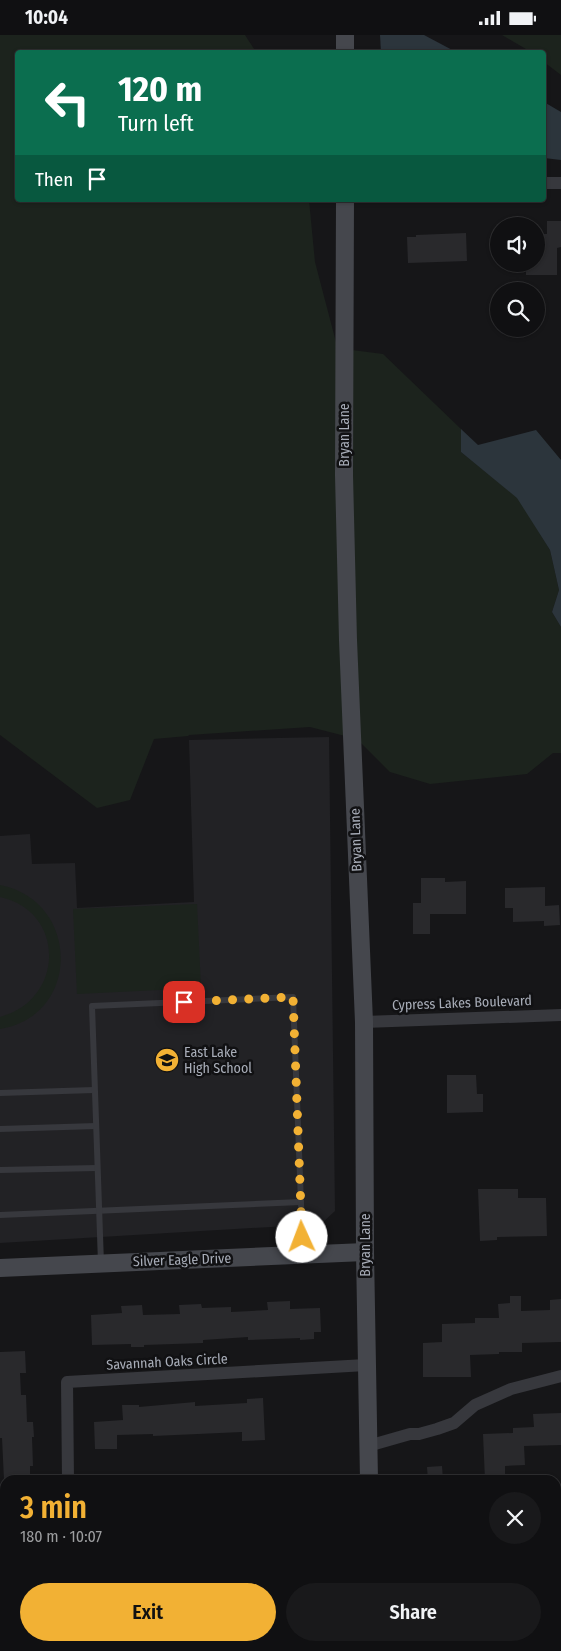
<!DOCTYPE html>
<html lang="en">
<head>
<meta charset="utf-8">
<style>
	:root { --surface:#101012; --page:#19191b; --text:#f1f3f6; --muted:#9c9d9f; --line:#303032; --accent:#f2b134 }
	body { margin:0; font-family:"Fira Sans Condensed",sans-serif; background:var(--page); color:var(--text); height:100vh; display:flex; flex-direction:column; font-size:19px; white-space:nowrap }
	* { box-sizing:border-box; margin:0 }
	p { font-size:16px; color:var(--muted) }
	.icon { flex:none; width:28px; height:28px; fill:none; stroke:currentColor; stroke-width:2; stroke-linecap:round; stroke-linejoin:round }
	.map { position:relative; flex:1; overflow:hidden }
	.drawer { position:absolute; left:0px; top:1440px; width:561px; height:176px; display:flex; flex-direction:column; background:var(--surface); border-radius:15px 15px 0 0; box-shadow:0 1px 4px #0004,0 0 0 1px var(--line) }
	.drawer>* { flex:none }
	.guide { position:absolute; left:15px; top:15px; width:531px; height:152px; border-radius:5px; box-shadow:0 1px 4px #0004,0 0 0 1px var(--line); background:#0b6e4f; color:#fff; overflow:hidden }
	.tools { position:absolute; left:490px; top:182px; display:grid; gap:10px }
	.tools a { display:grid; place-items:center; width:55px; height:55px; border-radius:50%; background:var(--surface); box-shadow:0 1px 4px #0004,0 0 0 1px var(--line); font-size:25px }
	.pin { position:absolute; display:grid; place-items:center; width:42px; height:42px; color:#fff; margin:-21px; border-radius:10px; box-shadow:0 2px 8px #0006 }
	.me { position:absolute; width:55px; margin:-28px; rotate:358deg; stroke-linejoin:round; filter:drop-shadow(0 0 4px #0008) }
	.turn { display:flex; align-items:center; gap:18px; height:105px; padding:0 20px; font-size:22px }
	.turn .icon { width:65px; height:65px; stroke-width:2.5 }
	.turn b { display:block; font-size:35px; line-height:42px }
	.then { display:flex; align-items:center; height:48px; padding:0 20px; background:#0003; gap:10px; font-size:19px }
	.round { display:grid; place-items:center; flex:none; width:52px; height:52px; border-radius:26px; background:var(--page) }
	.overview { display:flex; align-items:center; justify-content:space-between; height:85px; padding:0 20px }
	h1 { font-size:30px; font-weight:600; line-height:38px; color:var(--accent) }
	.button { display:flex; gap:10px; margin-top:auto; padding:10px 20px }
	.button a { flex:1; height:58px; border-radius:30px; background:var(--accent); color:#111; font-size:20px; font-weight:600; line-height:58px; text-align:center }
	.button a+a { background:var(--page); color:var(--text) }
	.status { display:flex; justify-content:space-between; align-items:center; height:35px; padding:0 25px; background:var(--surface); direction:ltr }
	.status svg { height:14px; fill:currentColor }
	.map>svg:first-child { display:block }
</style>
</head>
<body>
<div class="status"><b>10:04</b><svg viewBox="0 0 49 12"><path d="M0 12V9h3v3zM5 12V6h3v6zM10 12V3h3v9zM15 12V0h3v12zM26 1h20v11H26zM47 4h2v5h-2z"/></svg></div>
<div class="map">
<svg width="561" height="1616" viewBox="0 0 561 1616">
	<rect width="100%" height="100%" fill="#161618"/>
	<path fill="#222225" d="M 329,702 L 335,1176 L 321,1189 L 0,1208 L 0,801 L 30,799 L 32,829 L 75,828 L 77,873 L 194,867 L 189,705 Z"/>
	<g fill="#1c231d">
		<path d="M 0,0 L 245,0 L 256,17 L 18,18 L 18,165 L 309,165 L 315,227 L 337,311 L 345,701 L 310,692 L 189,700 L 188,701 L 154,704 L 130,765 L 97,773 L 0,700 Z"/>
		<path d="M 502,0 L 561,0 L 561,40 L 544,27 L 544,18 L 531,17 Z"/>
		<path d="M 352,315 L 383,319 L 461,394 L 461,417 L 518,463 L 550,515 L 559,555 L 552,577 L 561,592 L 561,718 L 553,718 L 527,739 L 430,749 L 390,737 L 360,707 L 351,440 Z"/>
		<path d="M 0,850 C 81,866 81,981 0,994 L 0,982 C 65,965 66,876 0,862 Z"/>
		<path d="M 197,869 L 201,953 L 77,959 L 73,874 Z"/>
	</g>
	<g fill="#2c353c">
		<path d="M 380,0 L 424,0 L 456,17 L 381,17 Z"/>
		<path d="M 544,67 L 561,77 L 561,125 L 544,123 Z"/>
		<path d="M 461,394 L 478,410 L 536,395 L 561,425 L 561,592 L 552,577 L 559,555 L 550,515 L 517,463 L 461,417 Z"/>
		<path d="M 561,1454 L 561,1609 L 556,1610 L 556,1457 Z"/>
	</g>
	<g fill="#29292c">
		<path d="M 547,186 L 561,186 L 561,212 L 557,213 L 557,240 L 526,240 L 526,229 L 536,229 L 536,199 L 547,199 Z"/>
		<path d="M 466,198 L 467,226 L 408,228 L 407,202 L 416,202 L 416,200 Z"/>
		<path d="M 421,843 L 445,843 L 445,847 L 466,846 L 466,879 L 430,879 L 430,899 L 413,899 L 413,868 L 421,868 Z"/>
		<path d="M 545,852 L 545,871 L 559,870 L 560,890 L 544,891 L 544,886 L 513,887 L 513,873 L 505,873 L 505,853 Z"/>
		<path d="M 447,1040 L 476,1040 L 477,1059 L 483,1059 L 483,1077 L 447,1078 Z"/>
		<path d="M 478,1154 L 518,1154 L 518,1163 L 546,1163 L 547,1201 L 497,1202 L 497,1205 L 480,1206 Z"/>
		<path d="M 510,1261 L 521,1261 L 521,1276 L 550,1275 L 550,1265 L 561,1264 L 561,1307 L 522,1308 L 522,1317 L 499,1317 L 499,1319 L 470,1320 L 471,1342 L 423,1342 L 423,1308 L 442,1307 L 442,1289 L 475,1288 L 475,1283 L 499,1283 L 498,1269 L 510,1268 Z"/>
		<path d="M 290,1266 L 290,1274 L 320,1273 L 321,1297 L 314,1297 L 314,1304 L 300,1305 L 300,1303 L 248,1305 L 248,1302 L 203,1305 L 203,1308 L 144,1310 L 144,1312 L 131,1312 L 131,1309 L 92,1310 L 91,1280 L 122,1278 L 121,1271 L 142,1270 L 143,1280 L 180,1279 L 179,1270 L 201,1269 L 202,1273 L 231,1272 L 231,1277 L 268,1275 L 267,1267 Z"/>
		<path d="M 25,1316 L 26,1338 L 20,1338 L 21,1360 L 26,1360 L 27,1387 L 33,1387 L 34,1402 L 32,1402 L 33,1431 L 30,1431 L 30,1445 L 4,1445 L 2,1403 L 0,1403 L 0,1317 Z"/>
		<path d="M 263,1363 L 265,1405 L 242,1406 L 242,1397 L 153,1401 L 153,1399 L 117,1400 L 117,1414 L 95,1414 L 94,1387 L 123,1385 L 122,1370 L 139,1370 L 139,1372 L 195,1367 L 195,1371 L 247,1368 L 247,1364 Z"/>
		<path d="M 561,1378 L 561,1410 L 524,1411 L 525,1430 L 505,1431 L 505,1445 L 485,1445 L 483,1399 L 513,1398 L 513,1393 L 534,1392 L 533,1379 Z"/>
		<path d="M 442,1431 L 443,1445 L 428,1445 L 427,1432 Z"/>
	</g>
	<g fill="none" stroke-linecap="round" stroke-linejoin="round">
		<g stroke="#37383d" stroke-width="6">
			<path d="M 0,1058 L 94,1055"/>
			<path d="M 0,1094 L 96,1091"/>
			<path d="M 0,1135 L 97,1133"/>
			<path d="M 0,1180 L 301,1167"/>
			<path d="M 101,1228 L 92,971 L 293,962 L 303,1219"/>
		</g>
		<g stroke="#37383d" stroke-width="12">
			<path d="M 544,148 L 561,148"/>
			<path d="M 364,987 L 561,980"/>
			<path d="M 368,1411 L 410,1399 L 419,1399 L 437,1394 L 454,1388 L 475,1370 L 511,1354 L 561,1341"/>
			<path d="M 68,1445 L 67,1347 L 366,1330"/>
		</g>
		<g stroke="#45474d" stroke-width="18">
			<path d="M 345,0 L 345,18"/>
			<path d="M 345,165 L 344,440 L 348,605 L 364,987 L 365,1217 L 369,1445"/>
			<path d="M 0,1233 L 365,1217"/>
			<path d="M 372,1611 L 372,1616"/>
		</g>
	</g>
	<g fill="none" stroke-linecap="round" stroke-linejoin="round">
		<path stroke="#f2b134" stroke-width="9" stroke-dasharray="0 16.2" d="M 184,967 L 293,962 L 302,1202"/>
	</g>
	<defs>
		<g id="school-disc" transform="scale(1.25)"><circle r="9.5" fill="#f2b134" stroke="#111113"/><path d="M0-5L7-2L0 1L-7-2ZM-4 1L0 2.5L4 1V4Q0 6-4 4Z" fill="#111"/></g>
	</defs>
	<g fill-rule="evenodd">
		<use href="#school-disc" x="167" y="1025"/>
	</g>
	<g text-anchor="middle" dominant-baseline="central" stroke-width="5" stroke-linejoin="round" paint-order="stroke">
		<g font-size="14" fill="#a8adb8" stroke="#111113">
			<text transform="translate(344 400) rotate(-90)">Bryan Lane</text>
			<text transform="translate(356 805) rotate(-92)">Bryan Lane</text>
			<text transform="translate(462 968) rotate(-2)">Cypress Lakes Boulevard</text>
			<text transform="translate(365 1210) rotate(-90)">Bryan Lane</text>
			<text transform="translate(182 1225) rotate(-2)">Silver Eagle Drive</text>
			<text transform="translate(167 1327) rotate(-3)">Savannah Oaks Circle</text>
		</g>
		<g font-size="14" fill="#a8adb8" stroke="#111113" text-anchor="start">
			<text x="184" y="1017">East Lake<tspan x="184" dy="16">High School</tspan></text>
		</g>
	</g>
</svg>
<div class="tools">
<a><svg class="icon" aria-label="sound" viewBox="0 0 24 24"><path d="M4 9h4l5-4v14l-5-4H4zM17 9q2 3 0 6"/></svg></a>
<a><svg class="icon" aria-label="search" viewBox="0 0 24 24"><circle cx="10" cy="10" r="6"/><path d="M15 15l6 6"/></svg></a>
</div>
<div class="pin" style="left:184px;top:967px;background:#d93025"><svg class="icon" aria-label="arrive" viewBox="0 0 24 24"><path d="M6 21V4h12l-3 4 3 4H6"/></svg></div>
<svg class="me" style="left:302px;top:1202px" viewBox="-20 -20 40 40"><circle r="19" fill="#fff"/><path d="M0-13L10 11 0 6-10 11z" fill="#f2b134"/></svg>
<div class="guide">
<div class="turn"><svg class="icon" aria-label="left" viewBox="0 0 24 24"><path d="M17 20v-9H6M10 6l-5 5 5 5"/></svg><div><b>120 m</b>Turn left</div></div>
<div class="then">Then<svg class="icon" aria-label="arrive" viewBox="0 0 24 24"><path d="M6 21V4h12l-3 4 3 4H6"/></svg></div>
</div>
<section class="drawer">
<div class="overview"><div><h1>3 min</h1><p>180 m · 10:07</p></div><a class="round"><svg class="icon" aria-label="close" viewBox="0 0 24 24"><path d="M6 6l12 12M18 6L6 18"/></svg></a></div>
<div class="button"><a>Exit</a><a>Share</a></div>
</section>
</div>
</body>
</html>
